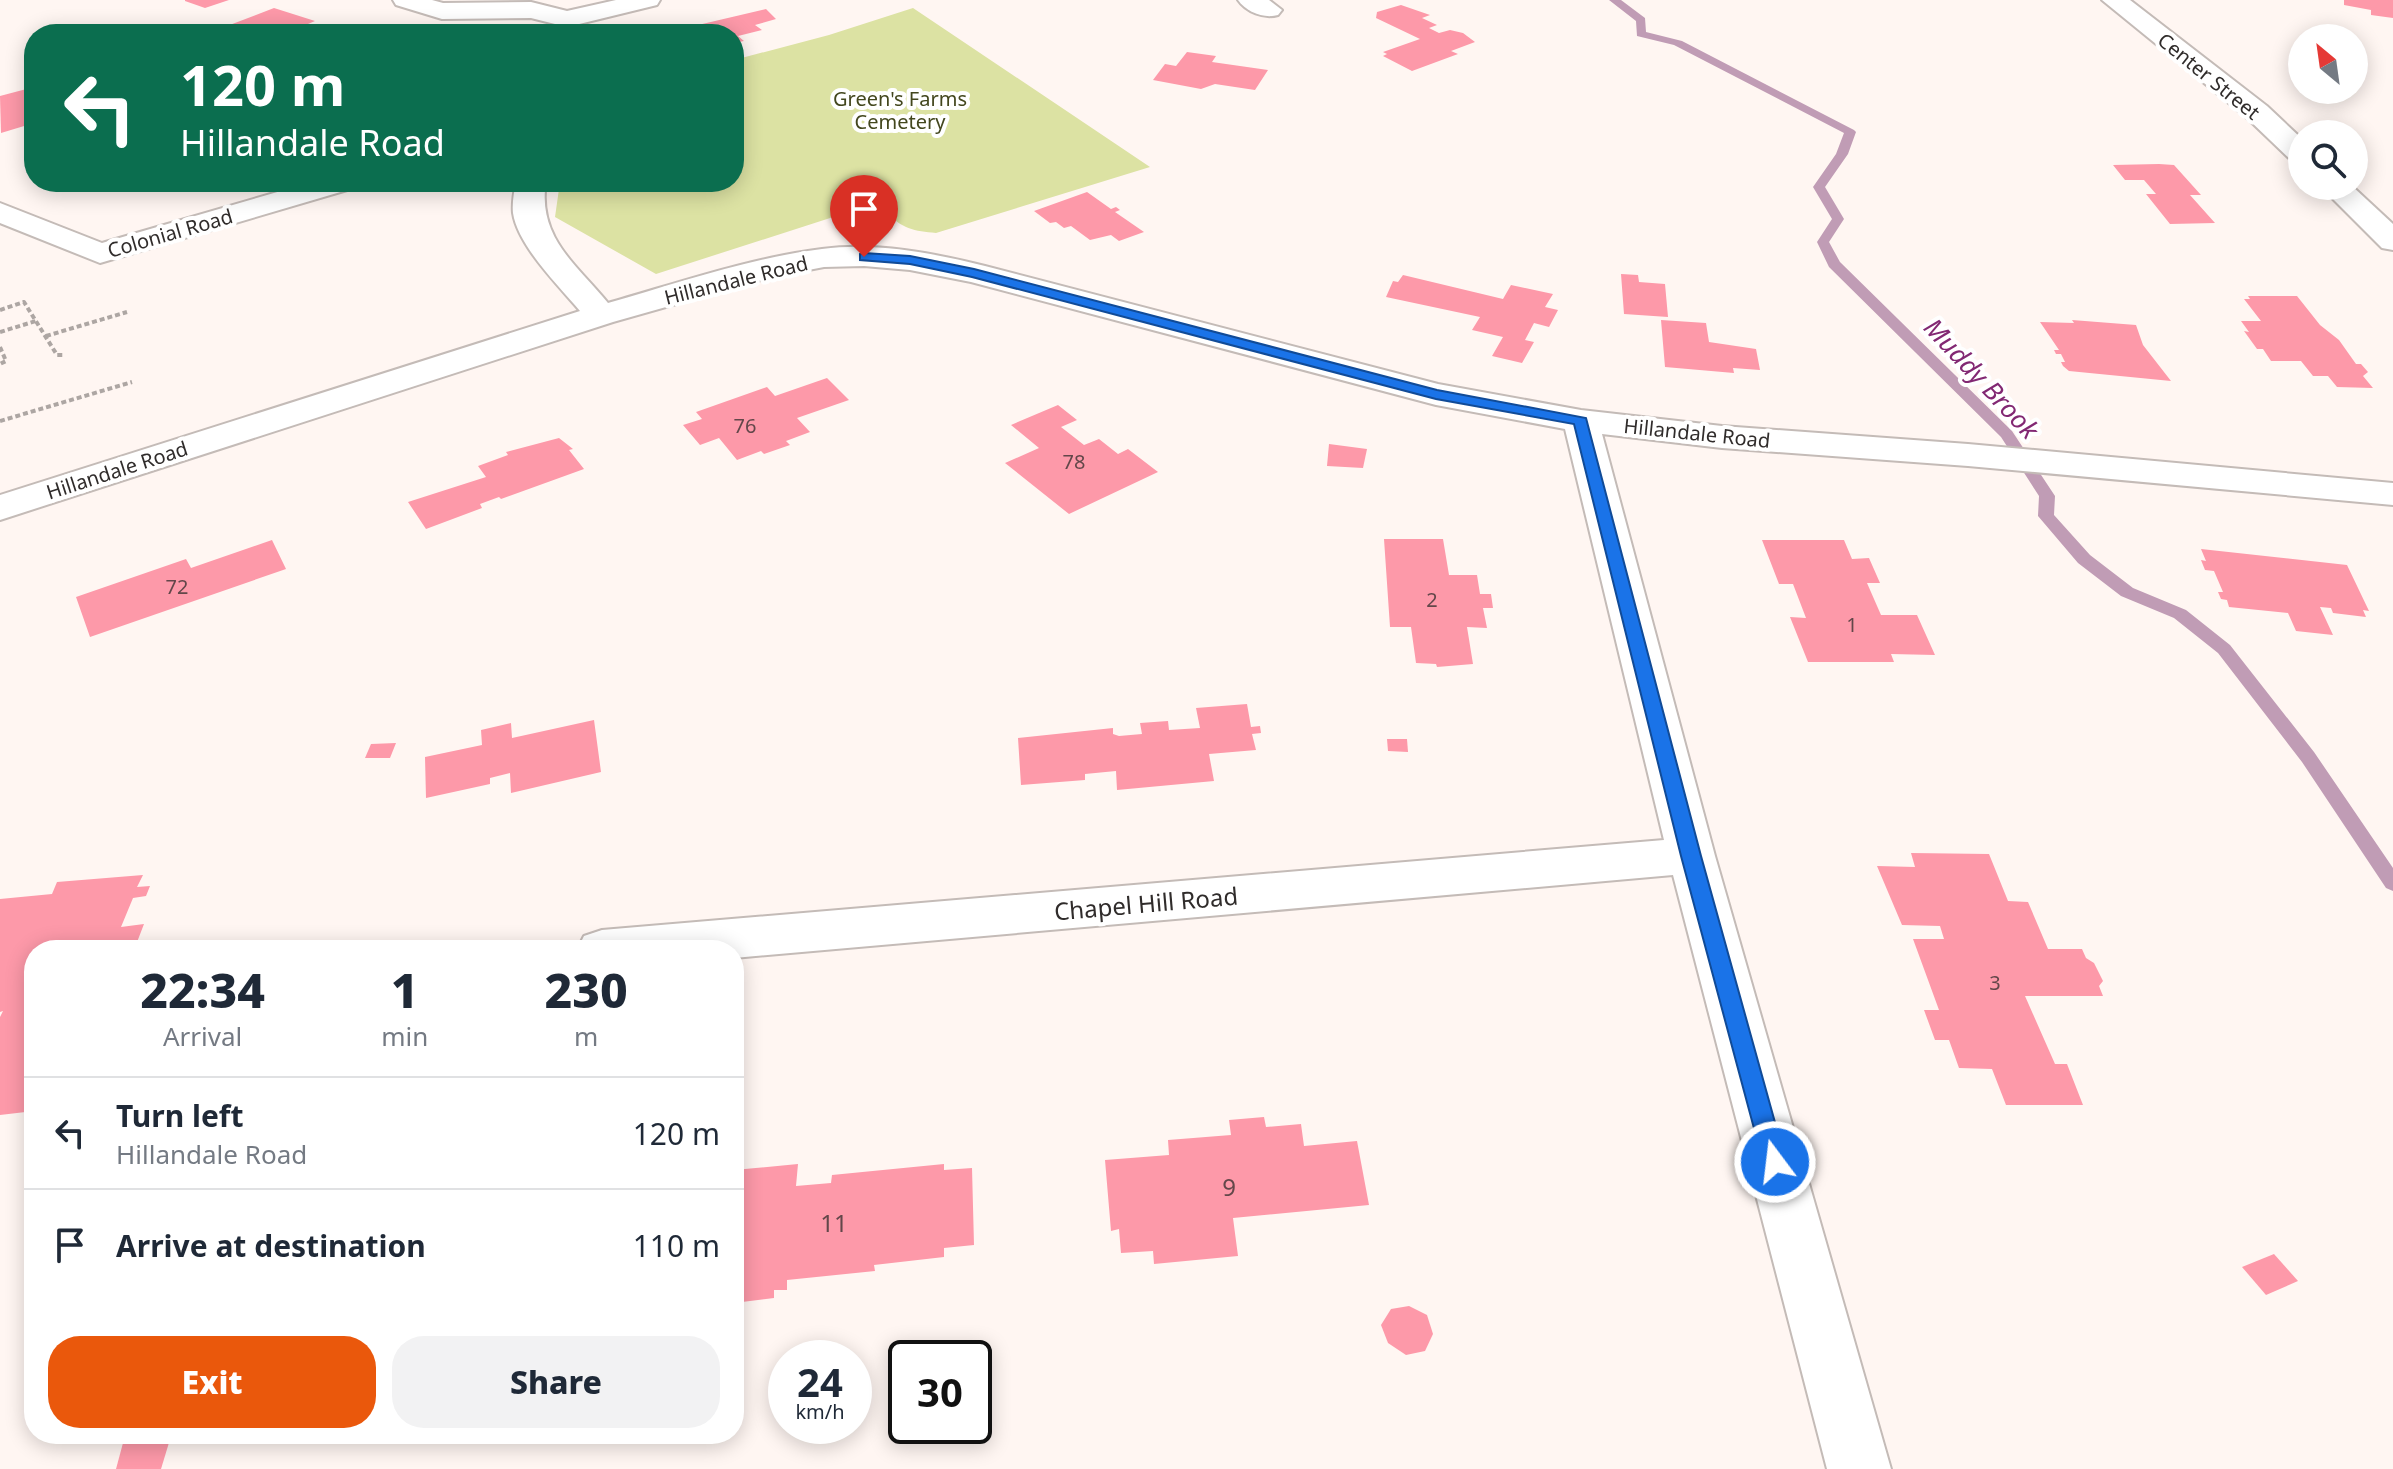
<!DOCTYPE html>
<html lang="en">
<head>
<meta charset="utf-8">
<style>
	:root { --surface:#fff; --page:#f2f2f3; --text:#1f2937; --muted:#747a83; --line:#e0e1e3; --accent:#ea580c }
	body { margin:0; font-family:"Noto Sans",sans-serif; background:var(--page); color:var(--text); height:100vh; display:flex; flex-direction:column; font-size:30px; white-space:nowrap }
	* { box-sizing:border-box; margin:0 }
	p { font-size:26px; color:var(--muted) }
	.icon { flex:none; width:44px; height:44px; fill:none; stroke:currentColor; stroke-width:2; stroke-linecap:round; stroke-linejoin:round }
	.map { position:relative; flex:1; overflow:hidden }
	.drawer { position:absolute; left:24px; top:940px; width:720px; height:504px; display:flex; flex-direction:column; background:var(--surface); border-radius:32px; box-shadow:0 4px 20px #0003 }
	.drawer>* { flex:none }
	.guide { position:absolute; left:24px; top:24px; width:720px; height:168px; border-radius:32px; box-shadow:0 4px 20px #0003; background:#0b6e4f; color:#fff; overflow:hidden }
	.needle { width:52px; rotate:331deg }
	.fabs { position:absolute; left:2288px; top:24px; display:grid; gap:16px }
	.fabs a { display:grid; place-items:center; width:80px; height:80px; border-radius:50%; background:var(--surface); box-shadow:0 4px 20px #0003; font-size:40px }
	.speed { position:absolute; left:768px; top:1340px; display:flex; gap:16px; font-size:40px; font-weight:700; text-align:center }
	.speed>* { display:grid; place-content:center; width:104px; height:104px; border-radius:50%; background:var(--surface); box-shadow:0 4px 20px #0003; line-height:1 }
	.speed small { font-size:20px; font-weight:400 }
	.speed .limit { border:4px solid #111; border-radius:12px; background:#fff; color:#111 }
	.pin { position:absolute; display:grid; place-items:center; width:68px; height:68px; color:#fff; margin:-82px -34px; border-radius:50% 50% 50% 0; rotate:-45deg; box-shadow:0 0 8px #0007 }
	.pin .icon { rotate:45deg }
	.me { position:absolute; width:88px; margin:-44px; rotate:345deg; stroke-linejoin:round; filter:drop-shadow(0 0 6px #0008) }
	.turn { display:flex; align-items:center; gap:28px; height:168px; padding:0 24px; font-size:36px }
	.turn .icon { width:104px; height:104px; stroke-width:2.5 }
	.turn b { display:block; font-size:56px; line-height:68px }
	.eta { display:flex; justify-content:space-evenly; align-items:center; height:136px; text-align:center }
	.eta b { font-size:48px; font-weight:800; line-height:56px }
	.cta { display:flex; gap:16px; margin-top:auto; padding:16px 24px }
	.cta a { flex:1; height:92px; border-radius:32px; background:var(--accent); color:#fff; font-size:32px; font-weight:800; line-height:92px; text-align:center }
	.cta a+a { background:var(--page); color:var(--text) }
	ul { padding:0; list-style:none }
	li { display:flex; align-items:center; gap:24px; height:112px; padding:0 24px; border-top:2px solid var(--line) }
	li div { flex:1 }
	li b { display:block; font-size:30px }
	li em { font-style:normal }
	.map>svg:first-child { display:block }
</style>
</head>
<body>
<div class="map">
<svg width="2393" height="1469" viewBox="0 0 2393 1469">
	<rect width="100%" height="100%" fill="#fff6f2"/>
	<path fill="#dce2a3" d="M 913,8 L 1150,167 L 936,233 C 915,231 900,229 887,211 L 889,199 L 656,274 L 555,217 L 560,182 L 734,182 L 734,60 L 829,35 Z"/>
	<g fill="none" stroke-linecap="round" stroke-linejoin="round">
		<path fill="#c09cb5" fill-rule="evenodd" d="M 1609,0 L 1621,0 L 1645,18 L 1646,32 L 1682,41 L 1854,130 L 1856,132 L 1848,154 L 1825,187 L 1844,219 L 1829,242 L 1840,262 L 2012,431 L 2055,496 L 2054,515 L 2090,555 L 2133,588 L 2186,610 L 2230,645 L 2314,752 L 2393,868 L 2393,891 L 2386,888 L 2302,762 L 2218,653 L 2174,618 L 2121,596 L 2078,563 L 2038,516 L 2039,496 L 2001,437 L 1829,267 L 1817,242 L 1832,219 L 1813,187 L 1836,154 L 1844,133 L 1674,45 L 1637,36 L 1636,21 Z"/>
	</g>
	<g fill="#fd99a9">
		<path d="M 229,0 L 205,8 L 185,1 L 185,0 Z"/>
		<path d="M 2344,0 L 2393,0 L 2393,18 L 2371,15 L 2371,10 L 2344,5 Z"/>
		<path d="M 1401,5 L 1430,15 L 1422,18 L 1437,25 L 1429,28 L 1439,33 L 1450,30 L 1463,33 L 1475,42 L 1451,51 L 1458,54 L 1412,71 L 1383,56 L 1387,54 L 1383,52 L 1420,39 L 1376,18 L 1377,12 Z"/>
		<path d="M 274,8 L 315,21 L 308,24 L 329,31 L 322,34 L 249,34 L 227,26 Z"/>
		<path d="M 766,9 L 776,19 L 755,25 L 762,30 L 738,36 L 744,41 L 734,43 L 734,34 L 710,34 L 698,25 Z"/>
		<path d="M 1187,52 L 1216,56 L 1212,62 L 1268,70 L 1255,90 L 1215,84 L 1201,89 L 1153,80 L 1165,64 L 1176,66 Z"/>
		<path d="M 34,87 L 34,123 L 1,133 L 0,96 Z"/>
		<path d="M 2159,164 L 2174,165 L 2201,195 L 2190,195 L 2215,223 L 2170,224 L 2146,194 L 2156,194 L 2144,180 L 2125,180 L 2113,165 Z"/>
		<path d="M 123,182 L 167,182 L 167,183 L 132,191 L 126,190 L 125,187 L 119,188 L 117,183 Z"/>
		<path d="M 1087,192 L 1111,209 L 1116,207 L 1120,210 L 1115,212 L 1144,232 L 1119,241 L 1111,235 L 1090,240 L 1071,226 L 1064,228 L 1056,222 L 1050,223 L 1034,211 Z"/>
		<path d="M 1621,274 L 1638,275 L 1639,282 L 1665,284 L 1668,317 L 1624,314 Z"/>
		<path d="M 1403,275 L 1503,299 L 1511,285 L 1553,294 L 1545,307 L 1558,310 L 1549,327 L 1534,323 L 1525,340 L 1534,342 L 1522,363 L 1492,356 L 1503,337 L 1472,330 L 1480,317 L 1386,297 L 1393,281 L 1398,282 Z"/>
		<path d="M 2248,296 L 2297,296 L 2320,325 L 2339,340 L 2356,364 L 2361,364 L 2368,372 L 2363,376 L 2373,388 L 2337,387 L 2328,376 L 2313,376 L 2301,361 L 2271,361 L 2263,349 L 2257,349 L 2244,331 L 2249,332 L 2241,321 L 2261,321 L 2244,299 L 2250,299 Z"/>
		<path d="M 1661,320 L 1706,323 L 1709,342 L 1756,349 L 1760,370 L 1733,368 L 1734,373 L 1665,367 Z"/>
		<path d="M 2072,320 L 2136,325 L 2143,345 L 2171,381 L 2069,371 L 2063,366 L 2061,362 L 2065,362 L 2061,354 L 2056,354 L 2054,350 L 2059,350 L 2040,322 L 2074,323 Z"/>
		<path d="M 827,378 L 849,400 L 797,418 L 810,432 L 786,441 L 790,445 L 764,454 L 761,451 L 737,460 L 719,438 L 700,445 L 683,425 L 702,419 L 696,412 L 767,387 L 775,396 Z"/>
		<path d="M 1058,405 L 1077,420 L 1061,427 L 1084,445 L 1099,439 L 1118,454 L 1128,449 L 1158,472 L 1069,514 L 1005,463 L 1039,448 L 1011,425 Z"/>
		<path d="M 559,438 L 573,449 L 569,450 L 584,469 L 501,499 L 499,497 L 480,504 L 482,508 L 426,529 L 408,502 L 486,477 L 478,466 L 508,455 L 506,452 Z"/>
		<path d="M 1329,444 L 1367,449 L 1363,468 L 1327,466 Z"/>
		<path d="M 1384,539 L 1443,539 L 1449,575 L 1477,575 L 1480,594 L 1491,594 L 1493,608 L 1483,608 L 1487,628 L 1467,627 L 1473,664 L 1437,667 L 1436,664 L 1416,663 L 1411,627 L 1390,627 Z"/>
		<path d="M 272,540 L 286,569 L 90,637 L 76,597 L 186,559 L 191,568 Z"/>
		<path d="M 1762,540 L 1844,540 L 1852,559 L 1869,558 L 1880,583 L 1867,583 L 1881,615 L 1917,615 L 1935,655 L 1891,654 L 1894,662 L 1808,662 L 1790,617 L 1806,618 L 1793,584 L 1779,584 Z"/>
		<path d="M 2201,549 L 2347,565 L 2369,611 L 2363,610 L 2366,617 L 2333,613 L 2331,608 L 2320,607 L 2333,635 L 2296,631 L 2288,613 L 2229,607 L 2227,600 L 2221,599 L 2218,592 L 2223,592 L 2214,571 L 2205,570 L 2201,560 L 2206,561 Z"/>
		<path d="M 1247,704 L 1251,727 L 1260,726 L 1261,733 L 1252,734 L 1256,750 L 1209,754 L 1214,781 L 1117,790 L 1116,771 L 1085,774 L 1085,780 L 1021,785 L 1018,738 L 1113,728 L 1113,734 L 1119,736 L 1142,734 L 1140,723 L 1168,721 L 1169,730 L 1200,728 L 1196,708 Z"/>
		<path d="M 594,720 L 601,772 L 511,793 L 510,773 L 490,778 L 490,784 L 426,798 L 425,757 L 482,745 L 481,730 L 511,723 L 512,738 Z"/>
		<path d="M 1387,739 L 1407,739 L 1408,752 L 1388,751 Z"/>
		<path d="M 396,743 L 390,758 L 365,758 L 371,744 Z"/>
		<path d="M 1911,853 L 1989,854 L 2008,901 L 2028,902 L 2048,949 L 2082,949 L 2086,958 L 2094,963 L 2103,981 L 2099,986 L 2103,996 L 2025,996 L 2055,1064 L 2067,1064 L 2083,1105 L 2006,1105 L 1992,1069 L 1959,1068 L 1949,1040 L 1935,1040 L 1924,1010 L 1939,1010 L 1913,939 L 1944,939 L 1940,926 L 1902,925 L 1877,866 L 1915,867 Z"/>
		<path d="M 143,875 L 137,887 L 150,886 L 146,896 L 133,898 L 121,927 L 144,924 L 134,950 L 34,950 L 34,1111 L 0,1115 L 0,1017 L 3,1011 L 0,1012 L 0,899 L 52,894 L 57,882 Z"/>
		<path d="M 1264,1117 L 1266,1127 L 1301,1124 L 1304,1146 L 1357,1141 L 1369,1205 L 1233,1218 L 1238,1256 L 1154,1264 L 1153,1251 L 1121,1253 L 1119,1229 L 1111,1231 L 1105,1160 L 1169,1155 L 1168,1140 L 1231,1135 L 1229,1120 Z"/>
		<path d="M 798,1164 L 796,1186 L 831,1183 L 832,1175 L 944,1164 L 944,1170 L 972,1168 L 974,1245 L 944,1248 L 944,1257 L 874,1265 L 875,1271 L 787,1280 L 787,1290 L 774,1290 L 774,1298 L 734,1303 L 734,1170 Z"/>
		<path d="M 2274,1254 L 2298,1281 L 2266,1295 L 2242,1267 Z"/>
		<path d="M 1409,1306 L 1427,1315 L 1433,1334 L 1425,1351 L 1406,1355 L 1388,1343 L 1381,1325 L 1391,1309 Z"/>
		<path d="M 171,1436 L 161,1469 L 116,1469 L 123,1443 Z"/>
	</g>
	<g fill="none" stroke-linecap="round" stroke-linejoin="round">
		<g stroke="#c4bbb7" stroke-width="4">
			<g id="minor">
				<path d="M 393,0 L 432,0 L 443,3 L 531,2 L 567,11 L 616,0 L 660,0 L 657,5 L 567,27 L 531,18 L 442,19 L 396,5 Z"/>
				<path d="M 1238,0 L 1269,0 L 1282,10 L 1278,15 C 1264,19 1246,12 1238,0 Z"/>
				<path d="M 2102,0 L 2130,0 L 2267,106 L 2302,139 L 2302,164 L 2292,161 L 2247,118 Z"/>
				<path d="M 312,182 L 359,182 L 354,188 L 100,263 L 0,223 L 0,203 L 102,243 Z"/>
				<path d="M 516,182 L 546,182 C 537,237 576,264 608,303 C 678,283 749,258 822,249 C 876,242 933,253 985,266 L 1438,384 L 1581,410 L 1722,426 L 1968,444 L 2393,483 L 2393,505 L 1968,466 L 1722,448 L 1602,434 L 1715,856 L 1891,1469 L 1827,1469 L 1673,875 L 734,958 L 734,950 L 577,950 L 584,936 L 602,930 L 1664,840 L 1565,429 L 1436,405 L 971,282 L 910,270 L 864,266 L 824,267 L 772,277 L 613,322 L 0,520 L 0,495 L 580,311 C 559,286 518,246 513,213 C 512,203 514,192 516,182 Z"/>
				<path d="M 2320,186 L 2352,186 L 2393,224 L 2393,250 L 2382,248 Z"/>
			</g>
		</g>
		<g stroke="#ada6a3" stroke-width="4" stroke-dasharray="5 3" stroke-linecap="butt">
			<path d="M 0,310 L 24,302 L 57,355 L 65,355"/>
			<path d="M 0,332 L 36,321"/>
			<path d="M 46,336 L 127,312"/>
			<path d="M 0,347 L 6,361 L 0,364"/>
			<path d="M 0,421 L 132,382"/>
		</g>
		<use href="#minor" fill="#fff" fill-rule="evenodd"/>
	</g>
	<path fill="#1a73e8" stroke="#114b97" stroke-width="2" d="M 864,253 L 910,256 L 974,269 L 1437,390 L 1586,418 L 1701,856 L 1786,1162 L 1783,1170 L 1775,1172 L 1767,1170 L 1763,1162 L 1681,856 L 1574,424 L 1436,399 L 972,277 L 910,264 L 860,260 L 860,254 Z"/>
	<g text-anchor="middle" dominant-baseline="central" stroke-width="8" stroke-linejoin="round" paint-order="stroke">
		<g font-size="20" fill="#302c2b" stroke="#fff">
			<text transform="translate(2209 76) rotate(39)">Center Street</text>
			<text transform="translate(170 233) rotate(-16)">Colonial Road</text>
			<text transform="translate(736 280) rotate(-14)">Hillandale Road</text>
			<text transform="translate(1697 433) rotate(6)">Hillandale Road</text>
			<text transform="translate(117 470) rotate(-18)">Hillandale Road</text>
		</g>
		<g font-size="20" fill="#43471e" stroke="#fff">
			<text x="900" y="98">Green's Farms<tspan x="900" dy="23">Cemetery</tspan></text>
		</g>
		<g font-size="20" fill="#63474a">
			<text x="745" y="425">76</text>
			<text x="1074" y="461">78</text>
			<text x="177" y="586">72</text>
			<text x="1432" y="599">2</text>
			<text x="1852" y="624">1</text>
			<text x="1995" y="982">3</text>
		</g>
		<g font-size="24" fill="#302c2b" stroke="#fff">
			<text transform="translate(1146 903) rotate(-5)">Chapel Hill Road</text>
		</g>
		<g font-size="24" fill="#63474a">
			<text x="1229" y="1186">9</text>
			<text x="834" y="1222">11</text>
		</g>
		<g font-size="26" font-style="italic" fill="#822873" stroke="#fff">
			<text transform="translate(1982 378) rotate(47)">Muddy Brook</text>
		</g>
	</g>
</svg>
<div class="fabs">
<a><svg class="needle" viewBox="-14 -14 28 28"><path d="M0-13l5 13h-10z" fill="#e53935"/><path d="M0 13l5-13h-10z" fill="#747a83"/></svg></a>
<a><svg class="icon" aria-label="search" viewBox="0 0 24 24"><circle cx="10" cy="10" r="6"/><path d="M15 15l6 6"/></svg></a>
</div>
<div class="speed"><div>24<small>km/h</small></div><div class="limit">30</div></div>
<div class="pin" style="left:864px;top:257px;background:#d93025"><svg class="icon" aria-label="arrive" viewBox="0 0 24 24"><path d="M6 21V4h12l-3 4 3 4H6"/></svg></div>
<svg class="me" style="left:1775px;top:1162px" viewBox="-20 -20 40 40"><circle r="17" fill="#1a73e8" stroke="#fff" stroke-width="3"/><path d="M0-11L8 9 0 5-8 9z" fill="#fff"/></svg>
<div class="guide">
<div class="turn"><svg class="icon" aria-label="left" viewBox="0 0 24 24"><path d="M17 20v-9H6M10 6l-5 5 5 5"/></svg><div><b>120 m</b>Hillandale Road</div></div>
</div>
<section class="drawer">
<div class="eta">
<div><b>22:34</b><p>Arrival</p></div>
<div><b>1</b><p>min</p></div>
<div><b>230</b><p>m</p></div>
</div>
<ul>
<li><svg class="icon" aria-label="left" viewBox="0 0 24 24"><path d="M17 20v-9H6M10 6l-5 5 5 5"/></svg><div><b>Turn left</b><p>Hillandale Road</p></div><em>120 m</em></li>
<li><svg class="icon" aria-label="arrive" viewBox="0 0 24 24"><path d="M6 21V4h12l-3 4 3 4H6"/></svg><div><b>Arrive at destination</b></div><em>110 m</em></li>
</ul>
<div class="cta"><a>Exit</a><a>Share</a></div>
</section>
</div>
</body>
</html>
